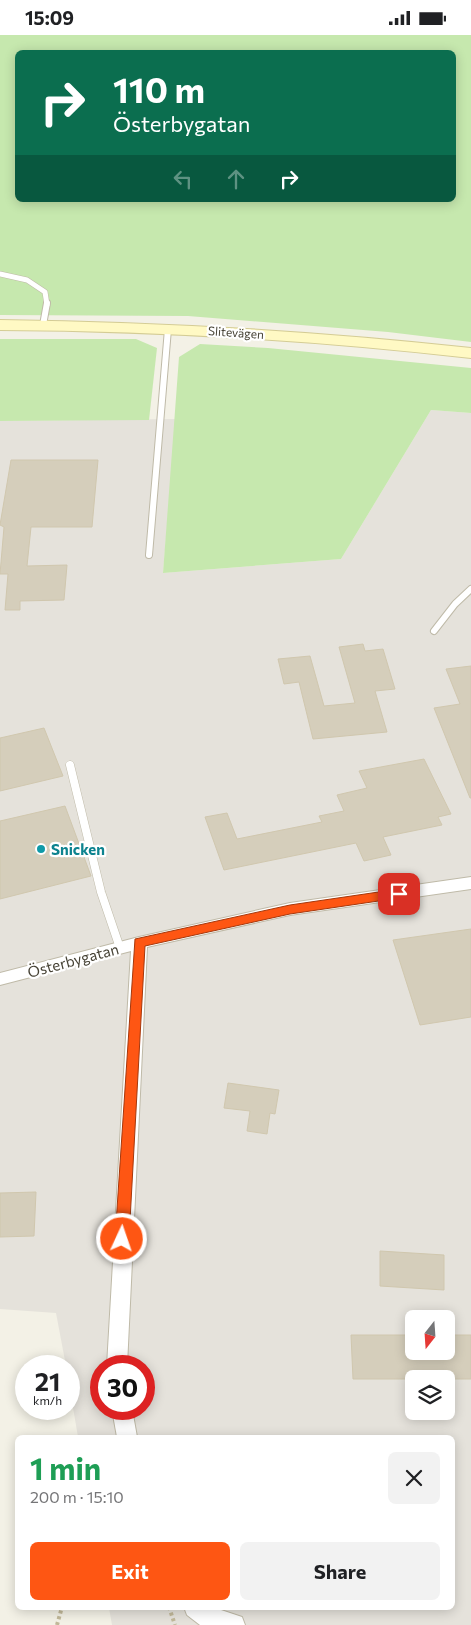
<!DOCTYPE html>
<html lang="en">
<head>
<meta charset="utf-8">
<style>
	:root { --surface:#fff; --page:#f2f2f2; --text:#202124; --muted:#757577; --accent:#fe5613 }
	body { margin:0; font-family:Commissioner,sans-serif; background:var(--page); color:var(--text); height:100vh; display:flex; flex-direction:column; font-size:19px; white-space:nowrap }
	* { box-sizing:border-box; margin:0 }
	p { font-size:16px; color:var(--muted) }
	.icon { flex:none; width:28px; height:28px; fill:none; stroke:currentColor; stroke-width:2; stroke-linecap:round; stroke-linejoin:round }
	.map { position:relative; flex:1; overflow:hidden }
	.sheet { position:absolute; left:15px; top:1400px; width:440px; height:175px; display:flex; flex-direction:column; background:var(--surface); border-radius:8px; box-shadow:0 2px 12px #0003 }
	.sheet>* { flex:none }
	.hud { position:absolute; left:15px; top:15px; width:441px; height:152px; border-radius:8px; box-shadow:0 2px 12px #0003; background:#0b6e4f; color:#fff; overflow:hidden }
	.needle { width:32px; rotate:197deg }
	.buttons { position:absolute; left:405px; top:1275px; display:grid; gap:10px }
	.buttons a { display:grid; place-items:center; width:50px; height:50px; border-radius:8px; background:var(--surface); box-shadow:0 2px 12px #0003; font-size:25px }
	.speed { position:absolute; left:15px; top:1320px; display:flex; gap:10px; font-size:25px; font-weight:700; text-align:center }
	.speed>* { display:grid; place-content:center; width:65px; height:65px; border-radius:50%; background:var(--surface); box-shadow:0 2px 12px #0003; line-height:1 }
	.speed small { font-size:12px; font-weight:400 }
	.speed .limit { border:8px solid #d22; background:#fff; color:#111 }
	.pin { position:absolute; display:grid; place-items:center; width:42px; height:42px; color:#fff; margin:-21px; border-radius:10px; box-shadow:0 2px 8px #0006 }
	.me { position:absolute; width:55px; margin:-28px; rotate:3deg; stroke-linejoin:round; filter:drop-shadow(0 0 4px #0008) }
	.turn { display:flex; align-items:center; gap:18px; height:105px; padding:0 15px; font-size:22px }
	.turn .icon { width:65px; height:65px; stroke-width:2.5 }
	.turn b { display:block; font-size:35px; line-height:42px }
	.lanes { display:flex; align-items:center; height:48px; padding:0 15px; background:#0003; justify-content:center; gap:25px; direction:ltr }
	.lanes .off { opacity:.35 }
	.round { display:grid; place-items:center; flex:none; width:52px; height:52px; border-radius:8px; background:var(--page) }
	.head { display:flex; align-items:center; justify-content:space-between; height:85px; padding:0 15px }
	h1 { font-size:30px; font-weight:700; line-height:38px; color:#1e9e55 }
	.cta { display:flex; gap:10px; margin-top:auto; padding:10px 15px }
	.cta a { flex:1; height:58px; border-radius:8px; background:var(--accent); color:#fff; font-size:20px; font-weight:700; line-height:58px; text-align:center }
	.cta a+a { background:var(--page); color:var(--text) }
	.status { display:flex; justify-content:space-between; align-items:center; height:35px; padding:0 25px; background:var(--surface); direction:ltr }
	.status svg { height:14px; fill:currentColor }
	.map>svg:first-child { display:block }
</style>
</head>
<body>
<div class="status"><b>15:09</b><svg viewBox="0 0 49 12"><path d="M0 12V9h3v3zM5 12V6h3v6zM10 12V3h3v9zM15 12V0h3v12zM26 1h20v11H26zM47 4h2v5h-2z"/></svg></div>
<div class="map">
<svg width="471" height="1590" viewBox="0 0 471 1590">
	<rect width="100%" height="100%" fill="#f3f1e6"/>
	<path fill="#e5e2db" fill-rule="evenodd" d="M 431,375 L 471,378 L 471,1590 L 112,1590 L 109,1573 L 452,1572 L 452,1402 L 78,1402 L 69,1349 L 69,1331 L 66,1331 L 56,1278 L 0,1274 L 0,386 L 176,384 L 163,538 L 341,524 ZM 414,1284 L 446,1284 L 446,1316 L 414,1316 ZM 101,1331 L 144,1331 L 144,1374 L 101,1374 ZM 414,1344 L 446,1344 L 446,1376 L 414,1376 Z"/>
	<g fill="#c6e8ae" fill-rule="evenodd">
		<path d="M 0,0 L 471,0 L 471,307 L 388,297 L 188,281 L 0,280 ZM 18,18 L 454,18 L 454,165 L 18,165 Z"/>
		<path d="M 0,304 L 136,304 L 157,313 L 149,385 L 0,386 Z"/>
		<path d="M 200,309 L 268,313 L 471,333 L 471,378 L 431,375 L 341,524 L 163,538 L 179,322 Z"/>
	</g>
	<g fill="#d5cebb" stroke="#d0c7ae">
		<path d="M 11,425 L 98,425 L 92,492 L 31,492 L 27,531 L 67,530 L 64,565 L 20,566 L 20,575 L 5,575 L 8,539 L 0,539 L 4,492 L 0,490 Z"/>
		<path d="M 363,609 L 365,616 L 383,614 L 395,654 L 375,656 L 387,697 L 313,704 L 299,647 L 284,649 L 278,624 L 310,621 L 324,671 L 355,668 L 339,612 Z"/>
		<path d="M 471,631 L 471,763 L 470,763 L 434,673 L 460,669 L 446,634 Z"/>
		<path d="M 44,693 L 63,741 L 0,756 L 0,703 Z"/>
		<path d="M 424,724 L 451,779 L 438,782 L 442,790 L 383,802 L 391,820 L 364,826 L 356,808 L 224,835 L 205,782 L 227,778 L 237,804 L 322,787 L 319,781 L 344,776 L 337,760 L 367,753 L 359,736 Z"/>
		<path d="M 65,771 L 91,841 L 0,864 L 0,786 Z"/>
		<path d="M 471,894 L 471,982 L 420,990 L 393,905 Z"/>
		<path d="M 228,1048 L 279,1055 L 275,1079 L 270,1078 L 267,1099 L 247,1096 L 250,1076 L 224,1073 Z"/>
		<path d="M 36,1157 L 34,1201 L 0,1202 L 0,1158 Z"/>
		<path d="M 380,1216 L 444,1220 L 444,1255 L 380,1251 Z"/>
		<path d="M 351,1300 L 414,1300 L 414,1316 L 446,1316 L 446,1300 L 471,1300 L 471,1344 L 353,1344 Z"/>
	</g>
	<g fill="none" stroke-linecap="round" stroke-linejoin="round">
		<g stroke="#bfbaa8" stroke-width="6">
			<path id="service-far2" d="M 0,239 L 27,245 L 45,257 L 47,270"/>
		</g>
		<g stroke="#bfbaa8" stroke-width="8">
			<g id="service-far1">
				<path d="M 43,290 L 47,268"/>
				<path d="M 149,520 L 168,294"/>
				<path d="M 434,596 L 455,569 L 471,554"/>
			</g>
		</g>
		<g stroke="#bfbaa8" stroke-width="9">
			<path id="service" d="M 70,730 L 101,857 L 120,913"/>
		</g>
		<g stroke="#bfbaa8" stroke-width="2">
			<g id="minor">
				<path d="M 471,842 L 471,854 L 290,880 L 147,912 L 127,1331 L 107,1331 L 131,916 L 0,950 L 0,938 L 139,902 L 290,868 Z"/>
				<path d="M 112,1374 L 132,1374 L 137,1402 L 117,1402 Z"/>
				<path d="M 184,1572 L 212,1572 L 242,1582 L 245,1590 L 200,1590 L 187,1580 Z"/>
			</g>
		</g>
		<g stroke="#d4cc95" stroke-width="2">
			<path id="secondary" d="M 0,285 C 158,287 314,296 471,313 L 471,323 C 314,305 158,296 0,295 Z"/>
		</g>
		<g stroke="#c1b899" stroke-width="4" stroke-dasharray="3 3" stroke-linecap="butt">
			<path d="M 169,1572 L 175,1590"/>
			<path d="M 57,1590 L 62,1572"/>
		</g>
		<use href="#service-far2" stroke="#fff" stroke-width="5"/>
		<use href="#service-far1" stroke="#fff" stroke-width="6"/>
		<use href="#service" stroke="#fff" stroke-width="8"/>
		<use href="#minor" fill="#fff" fill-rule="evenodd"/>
		<use href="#secondary" fill="#fff9c4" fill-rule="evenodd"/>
	</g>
	<path fill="#fe5613" stroke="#a5380c" d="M 399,854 L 405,859 L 399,863 L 290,879 L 145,911 L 129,1204 L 127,1208 L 122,1210 L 117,1208 L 115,1204 L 135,904 L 290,870 Z"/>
	<circle fill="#0f9aa8" stroke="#fff" stroke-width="2" cx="41" cy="814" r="5"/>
	<g text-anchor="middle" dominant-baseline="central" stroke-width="4.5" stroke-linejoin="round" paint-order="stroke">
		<g font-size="12" fill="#464235" stroke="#fff">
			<text transform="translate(236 297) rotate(4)">Slitevägen</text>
		</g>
		<g font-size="15" font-weight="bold" fill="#0d838f" stroke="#fff" text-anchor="start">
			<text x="51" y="814">Snicken</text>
		</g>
		<g font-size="15" fill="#464235" stroke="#fff">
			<text transform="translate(73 925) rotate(-15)">Österbygatan</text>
		</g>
	</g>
</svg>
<div class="buttons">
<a><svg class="needle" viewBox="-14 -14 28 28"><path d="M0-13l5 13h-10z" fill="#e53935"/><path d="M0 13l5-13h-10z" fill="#757577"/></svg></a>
<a><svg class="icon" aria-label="layers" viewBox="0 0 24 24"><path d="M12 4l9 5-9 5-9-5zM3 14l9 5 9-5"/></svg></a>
</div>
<div class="speed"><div>21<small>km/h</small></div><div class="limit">30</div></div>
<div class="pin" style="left:399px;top:859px;background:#d93025"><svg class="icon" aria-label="arrive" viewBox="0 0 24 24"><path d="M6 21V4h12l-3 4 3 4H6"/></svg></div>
<svg class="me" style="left:122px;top:1204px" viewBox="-20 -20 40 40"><circle r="17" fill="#fe5613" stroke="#fff" stroke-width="3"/><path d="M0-11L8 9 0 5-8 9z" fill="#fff"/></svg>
<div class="hud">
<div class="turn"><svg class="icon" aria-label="right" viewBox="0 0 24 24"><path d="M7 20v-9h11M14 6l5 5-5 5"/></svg><div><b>110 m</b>Österbygatan</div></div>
<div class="lanes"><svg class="icon off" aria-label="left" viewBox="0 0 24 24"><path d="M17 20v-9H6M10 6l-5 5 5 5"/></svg><svg class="icon off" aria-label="ahead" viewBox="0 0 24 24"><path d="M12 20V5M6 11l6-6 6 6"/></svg><svg class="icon" aria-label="right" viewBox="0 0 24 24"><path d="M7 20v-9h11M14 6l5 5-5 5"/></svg></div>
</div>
<section class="sheet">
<div class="head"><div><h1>1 min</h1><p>200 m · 15:10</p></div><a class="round"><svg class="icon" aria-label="close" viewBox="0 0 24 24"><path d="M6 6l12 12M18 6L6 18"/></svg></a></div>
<div class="cta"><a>Exit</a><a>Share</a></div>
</section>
</div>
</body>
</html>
